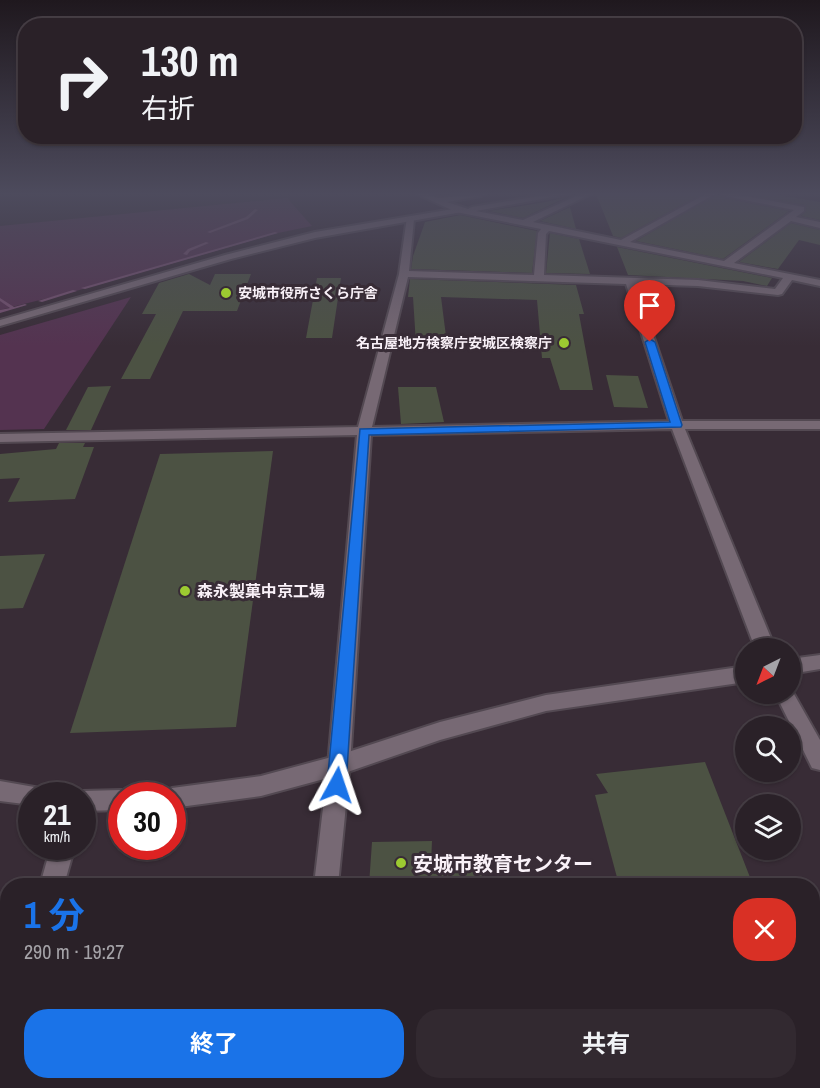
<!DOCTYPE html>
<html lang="ja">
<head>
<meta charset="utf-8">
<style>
	:root { --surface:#2a2128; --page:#322930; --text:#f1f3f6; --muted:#a5a3a8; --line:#463e45; --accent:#1a73e8 }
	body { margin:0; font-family:"Archivo Narrow","Noto Sans JP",sans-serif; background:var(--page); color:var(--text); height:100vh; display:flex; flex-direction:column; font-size:22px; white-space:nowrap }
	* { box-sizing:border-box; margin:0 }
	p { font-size:20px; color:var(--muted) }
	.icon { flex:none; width:33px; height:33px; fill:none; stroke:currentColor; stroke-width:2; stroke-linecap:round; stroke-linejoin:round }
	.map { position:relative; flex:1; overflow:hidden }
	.side { position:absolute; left:0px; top:878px; width:820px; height:212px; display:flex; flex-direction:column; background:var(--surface); border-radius:24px 24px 0 0; box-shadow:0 2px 4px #0004,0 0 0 2px var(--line) }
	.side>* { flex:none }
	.guide { position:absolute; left:18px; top:18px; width:784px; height:126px; border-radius:24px; box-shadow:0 2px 4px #0004,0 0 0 2px var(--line); background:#2a2128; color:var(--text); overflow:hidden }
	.needle { width:39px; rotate:222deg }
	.tools { position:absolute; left:735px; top:638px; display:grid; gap:12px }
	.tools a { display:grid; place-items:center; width:66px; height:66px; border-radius:50%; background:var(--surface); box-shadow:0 2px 4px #0004,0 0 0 2px var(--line); font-size:30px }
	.speed { position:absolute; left:18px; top:782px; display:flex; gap:12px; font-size:30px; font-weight:700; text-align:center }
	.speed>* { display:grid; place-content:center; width:78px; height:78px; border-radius:50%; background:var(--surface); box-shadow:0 2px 4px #0004,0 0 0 2px var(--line); line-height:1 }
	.speed small { font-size:15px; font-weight:400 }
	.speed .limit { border:9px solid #d22; background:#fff; color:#111 }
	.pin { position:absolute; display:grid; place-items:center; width:51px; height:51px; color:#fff; margin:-62px -26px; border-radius:50% 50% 50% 0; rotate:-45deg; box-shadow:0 0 6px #0007 }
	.pin .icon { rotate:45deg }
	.me { position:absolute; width:66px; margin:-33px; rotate:5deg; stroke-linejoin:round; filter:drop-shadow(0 0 4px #0008) }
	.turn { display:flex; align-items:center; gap:21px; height:126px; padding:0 24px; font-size:27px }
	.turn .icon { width:78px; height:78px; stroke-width:2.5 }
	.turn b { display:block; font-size:42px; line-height:51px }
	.round { display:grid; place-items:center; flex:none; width:63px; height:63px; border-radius:24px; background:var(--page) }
	.headline { display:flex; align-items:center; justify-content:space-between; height:102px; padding:0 24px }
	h1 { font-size:36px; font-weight:700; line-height:45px; color:var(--accent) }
	.cta { display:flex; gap:12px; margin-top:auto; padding:12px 24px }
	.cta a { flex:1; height:69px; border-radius:24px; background:var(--accent); color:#fff; font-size:24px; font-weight:700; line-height:69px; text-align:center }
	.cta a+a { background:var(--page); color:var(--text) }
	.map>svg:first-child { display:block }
</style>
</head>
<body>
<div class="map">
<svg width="820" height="1088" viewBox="0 0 820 1088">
	<rect width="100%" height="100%" fill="#382c36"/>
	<g fill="#543350">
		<path d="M 287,198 L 312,226 L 278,233 L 76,291 L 0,310 L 0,226 Z"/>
		<path d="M 131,297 L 44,429 L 0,430 L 0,335 Z"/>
	</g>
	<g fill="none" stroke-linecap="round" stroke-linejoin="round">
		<g fill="#74506f" fill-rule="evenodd">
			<path d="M 255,209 L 258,210 L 248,219 L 210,233 L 207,232 L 246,217 Z"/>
			<path d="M 275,232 L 278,233 L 85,289 L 81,288 Z"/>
			<path d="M 206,242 L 209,243 L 190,251 L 187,255 L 183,254 L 188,249 Z"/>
			<path d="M 73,290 L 77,291 L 42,302 L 38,301 Z"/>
			<path d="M 0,298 L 14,307 L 25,304 L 27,305 L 0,313 L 0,310 L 10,308 L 0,301 Z"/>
		</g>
	</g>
	<g fill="#4c5243">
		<path d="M 596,194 L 702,194 L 621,238 L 613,236 Z"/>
		<path d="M 717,194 L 725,198 L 789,211 L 723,259 L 636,241 Z"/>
		<path d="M 745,194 L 773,194 L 820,202 L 820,220 L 801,216 L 806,211 L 804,205 Z"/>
		<path d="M 567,197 L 523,218 L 488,211 L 546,202 Z"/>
		<path d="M 570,207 L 576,229 L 540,221 Z"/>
		<path d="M 460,215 L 537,231 L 532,273 L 411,269 L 413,256 L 425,222 Z"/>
		<path d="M 791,223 L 820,230 L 820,245 L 799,240 L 778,269 L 739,262 Z"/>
		<path d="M 550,233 L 579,239 L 590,274 L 546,273 Z"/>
		<path d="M 617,247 L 772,278 L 767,286 L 743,281 L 628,275 Z"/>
		<path d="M 189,274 L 210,285 L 215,274 L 251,274 L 237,311 L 183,311 L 150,379 L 121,379 L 156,314 L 142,314 L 159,283 Z"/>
		<path d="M 317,278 L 341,278 L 332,338 L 306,338 Z"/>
		<path d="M 410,279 L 576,285 L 584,314 L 579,314 L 593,390 L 560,390 L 550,358 L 542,358 L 537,300 L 441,297 L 447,344 L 416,344 L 413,297 L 408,297 Z"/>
		<path d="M 606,375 L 638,376 L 648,408 L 614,407 Z"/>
		<path d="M 111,386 L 91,430 L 66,430 L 88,387 Z"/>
		<path d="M 398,387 L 436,387 L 444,422 L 401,424 Z"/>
		<path d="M 59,443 L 85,443 L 83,447 L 94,447 L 75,499 L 8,502 L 20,478 L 0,479 L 0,454 L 56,449 Z"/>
		<path d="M 273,451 L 236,727 L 70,733 L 160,454 Z"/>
		<path d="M 45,554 L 23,608 L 0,609 L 0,556 Z"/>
		<path d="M 705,762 L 753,885 L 619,885 L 595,795 L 608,793 L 596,774 Z"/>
		<path d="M 432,841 L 431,864 L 484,861 L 485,885 L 369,885 L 372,842 Z"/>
	</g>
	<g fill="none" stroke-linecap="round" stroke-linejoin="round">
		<g stroke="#534952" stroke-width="4">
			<g id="minor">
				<path d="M 417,194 L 427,194 L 438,198 L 485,194 L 481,196 L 447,202 L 468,209 L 472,207 L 552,194 L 569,194 L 476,211 L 523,220 L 581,194 L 591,194 L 533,222 L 621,240 L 706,194 L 715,194 L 630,242 L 724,261 L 794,210 L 725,196 L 721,194 L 735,194 L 804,207 L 804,211 L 796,217 L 820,222 L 820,228 L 791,221 L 734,263 L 820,280 L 820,286 L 792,280 L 782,294 L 778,295 L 698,286 L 636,284 L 682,421 L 820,421 L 820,429 L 685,429 L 775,648 L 755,648 L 672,429 L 371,435 L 350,765 L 338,885 L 314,885 L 328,765 L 357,435 L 0,442 L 0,434 L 358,427 L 399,274 L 407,217 L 414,219 L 409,271 L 534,275 L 538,233 L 541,229 L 456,212 ZM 549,231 L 783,278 L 775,289 L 698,280 L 544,275 L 546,234 ZM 408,277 L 626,284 L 669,421 L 372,427 Z"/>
				<path d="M 790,687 L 820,740 L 820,770 L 812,768 L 775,693 L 790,693 Z"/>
				<path d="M 51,846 L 75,846 L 64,885 L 40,885 Z"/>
				<path d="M 8,1024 L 8,1076 L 0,1079 L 0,1027 Z"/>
				<path d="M 291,1082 L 321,1082 L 320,1088 L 290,1088 Z"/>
			</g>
		</g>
		<g stroke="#534952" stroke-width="4">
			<g id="tertiary">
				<path d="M 459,208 L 462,208 L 462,212 L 315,238 L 231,259 L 0,326 L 0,320 L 225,255 L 315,232 Z"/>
				<path d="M 820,655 L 820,669 L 790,674 L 790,659 Z"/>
				<path d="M 746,666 L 746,682 L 546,711 L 440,740 L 339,775 L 261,796 L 172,808 L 172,795 L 162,795 L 164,791 L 172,788 L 261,776 L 339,755 L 440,722 L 546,695 Z"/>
				<path d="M 0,781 L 40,788 L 43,795 L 32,795 L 32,805 L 0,801 Z"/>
				<path d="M 122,790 L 131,795 L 122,795 L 122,810 L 82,811 L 82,795 L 73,795 L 82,791 Z"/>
			</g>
		</g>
		<use href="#minor" fill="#776974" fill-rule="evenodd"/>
		<use href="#tertiary" fill="#776974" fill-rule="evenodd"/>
	</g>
	<linearGradient id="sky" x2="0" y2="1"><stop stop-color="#1f181e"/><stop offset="0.56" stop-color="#4d4b5d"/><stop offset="1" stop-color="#4d4b5d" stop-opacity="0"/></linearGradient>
	<rect width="820" height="346" fill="url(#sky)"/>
	<path fill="#1a73e8" stroke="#114b97" stroke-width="1.5" d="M 650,339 L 655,342 L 682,425 L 681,427 L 369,435 L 346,785 L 343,791 L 337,793 L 330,791 L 327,785 L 360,429 L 670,422 L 645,342 Z"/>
	<g fill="#9cca31" stroke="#382c36" stroke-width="2">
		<circle cx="226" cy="293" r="6"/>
		<circle cx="564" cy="343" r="6"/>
		<circle cx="185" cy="591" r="6"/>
		<circle cx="401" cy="863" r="6"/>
	</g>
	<g text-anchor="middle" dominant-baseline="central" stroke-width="6" stroke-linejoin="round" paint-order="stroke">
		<g font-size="14" font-weight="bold" fill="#f9f1f8" stroke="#382c36" text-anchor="start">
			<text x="238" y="293">安城市役所さくら庁舎</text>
			<text x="552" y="343" text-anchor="end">名古屋地方検察庁安城区検察庁</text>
		</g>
		<g font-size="16" font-weight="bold" fill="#f9f1f8" stroke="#382c36" text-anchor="start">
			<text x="197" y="591">森永製菓中京工場</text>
		</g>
		<g font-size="20" font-weight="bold" fill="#f9f1f8" stroke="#382c36" text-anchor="start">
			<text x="413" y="863">安城市教育センター</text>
		</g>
	</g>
</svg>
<div class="tools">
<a><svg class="needle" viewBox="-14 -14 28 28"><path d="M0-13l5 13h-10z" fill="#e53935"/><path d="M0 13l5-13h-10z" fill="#a5a3a8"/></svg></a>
<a><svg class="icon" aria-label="search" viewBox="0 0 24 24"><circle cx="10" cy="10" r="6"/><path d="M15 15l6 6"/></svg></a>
<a><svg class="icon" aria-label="layers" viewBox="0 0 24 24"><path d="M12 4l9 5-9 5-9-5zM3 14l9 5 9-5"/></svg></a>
</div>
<div class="speed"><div>21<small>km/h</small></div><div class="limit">30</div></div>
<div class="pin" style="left:650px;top:342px;background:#d93025"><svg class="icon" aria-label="arrive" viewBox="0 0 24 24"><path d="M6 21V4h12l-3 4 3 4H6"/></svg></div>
<svg class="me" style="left:337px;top:785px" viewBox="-20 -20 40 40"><path d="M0-17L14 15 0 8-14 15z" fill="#1a73e8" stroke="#fff" stroke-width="4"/></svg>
<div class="guide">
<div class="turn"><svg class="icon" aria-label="right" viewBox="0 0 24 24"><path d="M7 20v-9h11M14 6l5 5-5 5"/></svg><div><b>130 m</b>右折</div></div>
</div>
<section class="side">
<div class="headline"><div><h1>1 分</h1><p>290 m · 19:27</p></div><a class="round" style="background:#d93025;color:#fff"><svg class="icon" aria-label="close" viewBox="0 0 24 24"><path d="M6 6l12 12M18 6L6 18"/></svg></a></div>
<div class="cta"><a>終了</a><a>共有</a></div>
</section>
</div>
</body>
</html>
